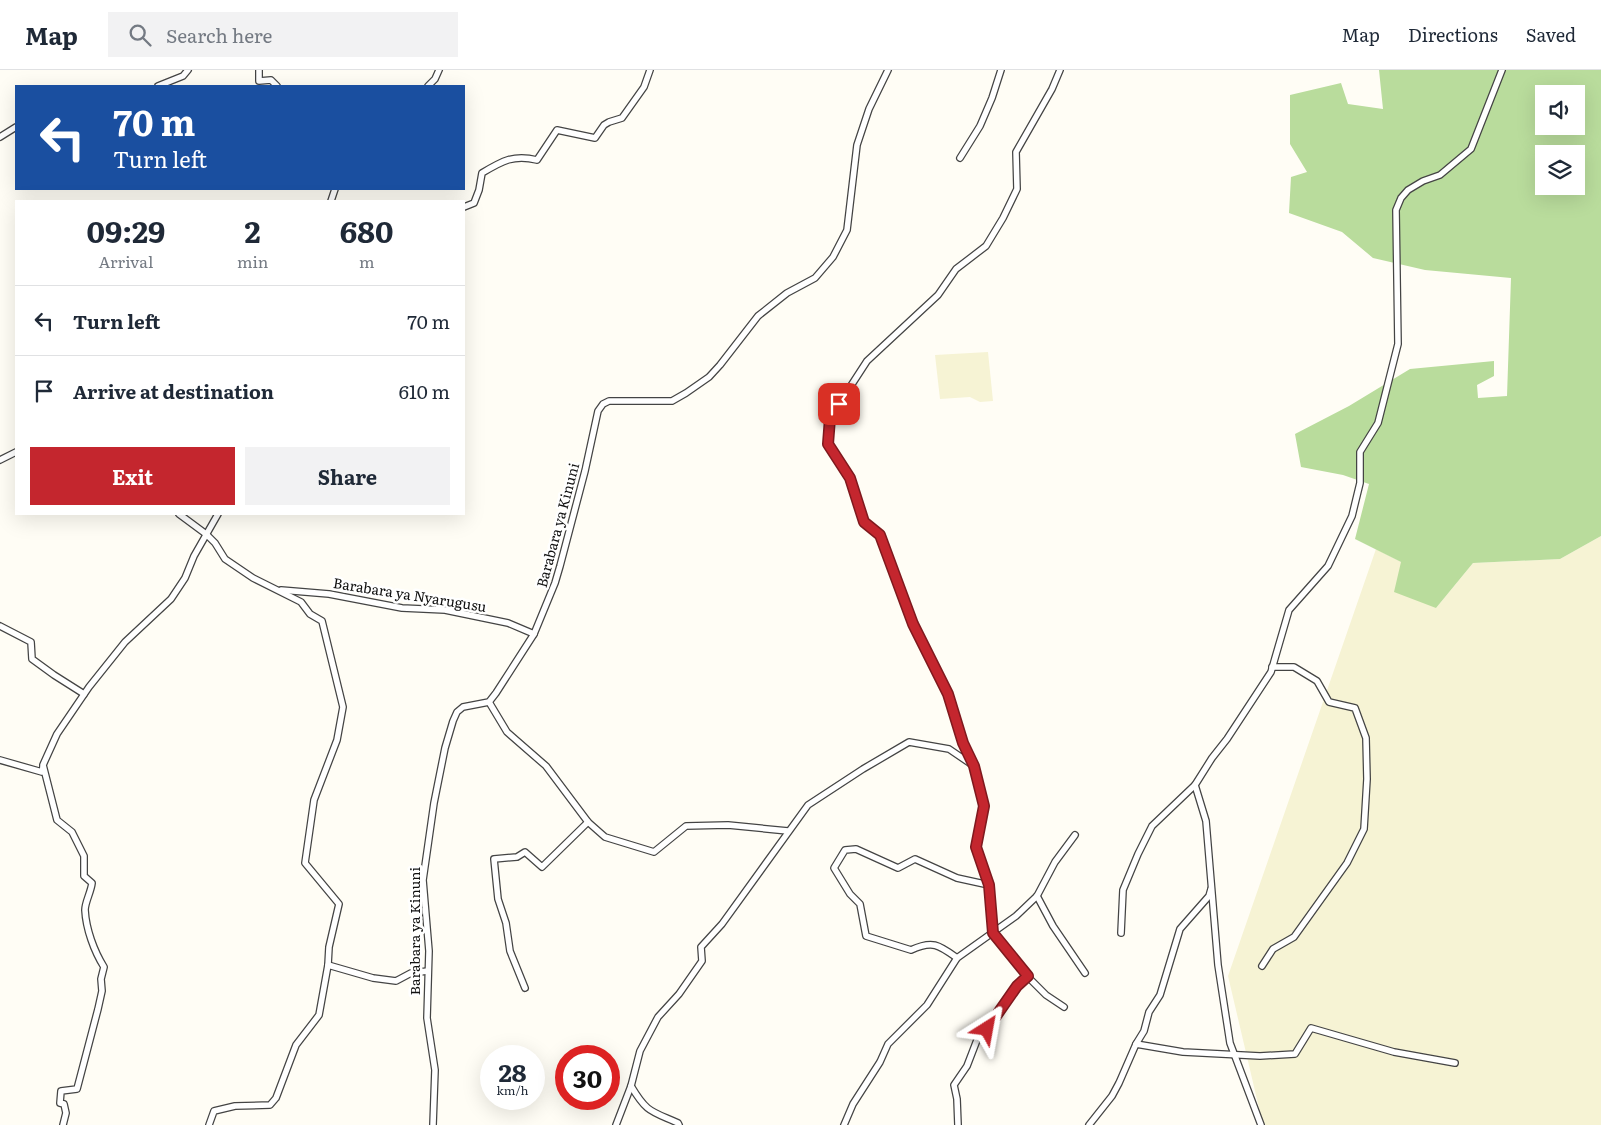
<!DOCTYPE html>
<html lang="en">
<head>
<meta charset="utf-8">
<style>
	:root { --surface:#fff; --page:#f2f2f3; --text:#1f2937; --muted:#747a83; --line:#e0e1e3; --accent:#c4262e }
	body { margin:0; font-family:Literata,serif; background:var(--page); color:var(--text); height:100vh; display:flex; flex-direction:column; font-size:19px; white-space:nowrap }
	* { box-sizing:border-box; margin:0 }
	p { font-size:16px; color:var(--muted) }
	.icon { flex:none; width:28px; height:28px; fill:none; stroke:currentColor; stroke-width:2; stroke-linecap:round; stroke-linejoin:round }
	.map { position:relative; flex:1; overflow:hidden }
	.details { position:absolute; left:15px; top:130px; width:450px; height:315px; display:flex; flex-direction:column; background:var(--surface); border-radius:0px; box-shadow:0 5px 20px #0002 }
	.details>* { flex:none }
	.top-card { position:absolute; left:15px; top:15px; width:450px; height:105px; border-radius:0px; box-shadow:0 5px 20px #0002; background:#1a4fa0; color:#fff; overflow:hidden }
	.tools { position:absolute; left:1535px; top:15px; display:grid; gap:10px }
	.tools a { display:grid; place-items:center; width:50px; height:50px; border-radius:0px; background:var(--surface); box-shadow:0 5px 20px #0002; font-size:25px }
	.speed { position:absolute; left:480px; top:975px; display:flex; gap:10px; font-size:25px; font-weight:700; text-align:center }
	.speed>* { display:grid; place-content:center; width:65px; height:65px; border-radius:50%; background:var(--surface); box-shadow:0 5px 20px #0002; line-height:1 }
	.speed small { font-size:12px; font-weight:400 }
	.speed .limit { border:8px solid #d22; background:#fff; color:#111 }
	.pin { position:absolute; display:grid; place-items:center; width:42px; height:42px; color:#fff; margin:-21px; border-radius:10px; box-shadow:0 2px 8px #0006 }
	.me { position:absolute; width:55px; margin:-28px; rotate:34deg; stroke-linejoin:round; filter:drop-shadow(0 0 4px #0008) }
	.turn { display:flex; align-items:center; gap:18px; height:105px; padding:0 15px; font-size:22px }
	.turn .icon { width:65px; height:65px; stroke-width:2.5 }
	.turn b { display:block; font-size:35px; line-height:42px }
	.eta { display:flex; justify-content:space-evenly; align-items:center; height:85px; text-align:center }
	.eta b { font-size:30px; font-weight:700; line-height:35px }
	.primary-button { display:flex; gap:10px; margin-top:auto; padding:10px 15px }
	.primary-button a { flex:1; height:58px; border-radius:0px; background:var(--accent); color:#fff; font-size:20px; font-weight:700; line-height:58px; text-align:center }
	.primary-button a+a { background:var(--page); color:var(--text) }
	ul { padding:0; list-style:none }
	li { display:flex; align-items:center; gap:15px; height:70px; padding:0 15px; border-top:1px solid var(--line) }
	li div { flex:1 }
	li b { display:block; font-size:19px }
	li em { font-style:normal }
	header { display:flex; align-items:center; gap:30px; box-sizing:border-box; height:70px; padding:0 25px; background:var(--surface); border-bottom:1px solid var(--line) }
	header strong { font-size:24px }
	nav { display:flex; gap:28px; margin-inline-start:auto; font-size:18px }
	.search { width:350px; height:45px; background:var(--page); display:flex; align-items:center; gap:12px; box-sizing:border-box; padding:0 18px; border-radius:0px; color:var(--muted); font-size:19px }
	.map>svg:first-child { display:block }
</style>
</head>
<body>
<header>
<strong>Map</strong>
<div class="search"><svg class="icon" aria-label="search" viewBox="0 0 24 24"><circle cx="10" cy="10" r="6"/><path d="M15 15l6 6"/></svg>Search here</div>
<nav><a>Map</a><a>Directions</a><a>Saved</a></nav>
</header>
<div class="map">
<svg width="1601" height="1055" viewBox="0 0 1601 1055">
	<rect width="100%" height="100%" fill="#fffdf5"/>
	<g fill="#f6f3d4">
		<path d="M 988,282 L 993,331 L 980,332 L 970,327 L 940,329 L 935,285 Z"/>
		<path d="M 1601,466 L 1601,1055 L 1263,1055 L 1228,906 L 1376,479 L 1401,492 L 1436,538 L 1473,493 L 1560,489 Z"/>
	</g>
	<path fill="#b9dc9c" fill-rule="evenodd" d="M 1379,0 L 1601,0 L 1601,466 L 1560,489 L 1473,493 L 1436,538 L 1394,522 L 1401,492 L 1355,469 L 1369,414 L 1343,405 L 1301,397 L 1295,364 L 1349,336 L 1410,299 L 1494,291 L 1494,306 L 1477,315 L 1478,328 L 1507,326 L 1511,208 L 1425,200 L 1373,188 L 1342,162 L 1289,143 L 1291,107 L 1307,102 L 1290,74 L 1290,25 L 1341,13 L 1348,34 L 1383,39 ZM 1544,24 L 1576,24 L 1576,56 L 1544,56 ZM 1544,84 L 1576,84 L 1576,116 L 1544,116 Z"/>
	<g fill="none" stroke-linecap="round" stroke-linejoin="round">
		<g stroke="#444" stroke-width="8">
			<g id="minor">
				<path d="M 259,0 L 259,11 L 271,10 L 277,16"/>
				<path d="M 158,16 L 183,6 L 188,0"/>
				<path d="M 428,16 L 435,9 L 439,0"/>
				<path d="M 0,67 L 16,57"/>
				<path d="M 960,88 L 980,56 L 992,28 L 1001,0"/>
				<path d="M 331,131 L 335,119"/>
				<path d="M 464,137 L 474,133 L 479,120 L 482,103 C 502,91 514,84 537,90 L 557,60 L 595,68 L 604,55 L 609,52 L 622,48 L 644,17 L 650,0"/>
				<path d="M 0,390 L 16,382"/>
				<path d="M 179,444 L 206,464 L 215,473 L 225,489 L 253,508 L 301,532 L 310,544 L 322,551 L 343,637 L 337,670 L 314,730 L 305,793 L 339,834 L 329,877 L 328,895 L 319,945 L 296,975 L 276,1028 L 270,1035 L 235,1036 L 214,1041 L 209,1055"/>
				<path d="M 281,520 L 329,524 L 402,538 L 445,540 L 508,553 L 534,564"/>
				<path d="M 0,556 L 31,572 L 32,589 L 54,605 L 84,624"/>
				<path d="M 489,632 L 507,662 L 546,696 L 588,752 L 605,767 L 654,782 L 686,756 L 728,755 L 788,761"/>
				<path d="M 0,690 L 42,702 L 43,697"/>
				<path d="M 973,695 L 963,673 L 949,624 L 913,554 L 880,465 L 864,452 L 850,408 L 828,373 L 830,348 L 867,291 L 938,225 L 956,199 L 986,176 L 1003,148 L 1017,119 L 1016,82 L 1052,19 L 1060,0"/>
				<path d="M 1037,826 L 1053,856 L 1085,903"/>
				<path d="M 1121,863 L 1123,820 L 1138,784 L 1152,756 L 1195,715"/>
				<path d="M 957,888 C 939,875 933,870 911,880 L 866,866 L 860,834 L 850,824 L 834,798 L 845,780 L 856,779 L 898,798 L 915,789 L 957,808 L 989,815"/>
				<path d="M 328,895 L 373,908 L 396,911 L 411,903 L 428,901"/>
				<path d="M 1262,896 L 1273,879 L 1294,867 L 1347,793 L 1364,759 L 1367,709 L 1366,668 L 1355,638 L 1329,632 L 1317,611 L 1294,597 L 1272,597"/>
				<path d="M 525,918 L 510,881 L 506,853 L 498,829 L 494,789 L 517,787 L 525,782 L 542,797 L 588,752"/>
				<path d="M 1136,974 L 1144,961 L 1149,942 L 1160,925 L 1180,859 L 1209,826 L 1211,819"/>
				<path d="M 631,1016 C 647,1043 651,1041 678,1053 L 679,1055"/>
				<path d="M 63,1055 L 66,1043 L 64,1034 L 60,1033 L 61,1021 L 77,1019 L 98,939 L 102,921 L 101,909 L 104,897 C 94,881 86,859 85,840 C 85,832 91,822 92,813 L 84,806 L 84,786 L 72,762 L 57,750 L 43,695 L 57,664 L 89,617 L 125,572 L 171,529 L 185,508 L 194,486 L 218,444"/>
				<path d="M 433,1055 L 435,1000 L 427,948 L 429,881 L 423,810 L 434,733 L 445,678 L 453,651 L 457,642 L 463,637 L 489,632 L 496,623 L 534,564 L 555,513 L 560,496 L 585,401 L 598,341 L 603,334 L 609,331 L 672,331 L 686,323 L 709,307 L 720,295 L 758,246 L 787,223 L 815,208 L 833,187 L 847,160 L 857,75 L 869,39 L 888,0"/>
				<path d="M 616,1055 L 631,1016 L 640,981 L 658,947 L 679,924 L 702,891 L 701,877 L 722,854 L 808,735 L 863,699 L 909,672 L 949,679 L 974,696 L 985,736 L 976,777 L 989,815 L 993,863 L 1028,907 L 1046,925 L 1064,937"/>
				<path d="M 844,1055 L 853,1034 L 880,992 L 888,974 L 927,935 L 957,888 L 1016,846 L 1037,826 L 1055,792 L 1075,765"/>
				<path d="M 958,1055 L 957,1029 L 954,1015 L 967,996 L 977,970 L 987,959 L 1017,917 L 1028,907"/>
				<path d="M 1089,1055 L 1112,1026 L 1119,1013 L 1136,974 L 1183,982 L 1260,986 L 1295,984 L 1311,958 L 1394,982 L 1455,993"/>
				<path d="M 1261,1055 L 1230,973 L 1218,895 L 1206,751 L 1195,715 L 1212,688 L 1227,669 L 1271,602 L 1289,540 L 1328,496 L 1352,446 L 1360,413 L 1360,382 L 1378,353 L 1398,274 L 1396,140 L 1401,128 L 1408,120 L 1423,111 L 1440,105 L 1471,79 L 1502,0"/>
			</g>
		</g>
		<use href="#minor" stroke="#fff" stroke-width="5.5"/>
	</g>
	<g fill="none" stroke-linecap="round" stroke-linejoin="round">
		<g stroke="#7f191e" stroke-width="12">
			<path id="route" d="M 839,334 L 830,348 L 828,374 L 850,408 L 864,452 L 880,465 L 913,554 L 948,624 L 963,673 L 974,696 L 984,736 L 976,777 L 989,815 L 993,863 L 1028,906 L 1017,916 L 987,959"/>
		</g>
		<use href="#route" stroke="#c4262e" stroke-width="9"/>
	</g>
	<g text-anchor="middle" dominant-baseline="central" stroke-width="5" stroke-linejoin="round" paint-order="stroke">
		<g font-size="14" fill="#111" stroke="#fff">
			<text transform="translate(557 455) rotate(-75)">Barabara ya Kinuni</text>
			<text transform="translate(410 524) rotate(9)">Barabara ya Nyarugusu</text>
			<text transform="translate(414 861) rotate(-90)">Barabara ya Kinuni</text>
		</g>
	</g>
</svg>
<div class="tools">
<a><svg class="icon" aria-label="sound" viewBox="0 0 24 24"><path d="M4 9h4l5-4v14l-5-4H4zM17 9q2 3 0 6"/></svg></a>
<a><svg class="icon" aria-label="layers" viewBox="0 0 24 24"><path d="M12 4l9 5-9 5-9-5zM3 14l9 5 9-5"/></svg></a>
</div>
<div class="speed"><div>28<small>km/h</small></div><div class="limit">30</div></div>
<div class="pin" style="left:839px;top:334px;background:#d93025"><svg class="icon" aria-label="arrive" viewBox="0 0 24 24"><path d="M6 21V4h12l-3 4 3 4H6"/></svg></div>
<svg class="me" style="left:987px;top:959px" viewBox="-20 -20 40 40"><path d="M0-17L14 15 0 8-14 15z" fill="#c4262e" stroke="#fff" stroke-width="4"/></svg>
<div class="top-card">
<div class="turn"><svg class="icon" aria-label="left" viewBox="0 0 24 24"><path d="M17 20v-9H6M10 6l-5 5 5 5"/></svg><div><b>70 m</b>Turn left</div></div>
</div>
<section class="details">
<div class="eta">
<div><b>09:29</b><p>Arrival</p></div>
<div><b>2</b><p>min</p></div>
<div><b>680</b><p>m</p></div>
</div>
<ul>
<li><svg class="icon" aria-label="left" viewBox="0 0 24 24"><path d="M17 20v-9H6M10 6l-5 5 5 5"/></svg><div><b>Turn left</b></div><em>70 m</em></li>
<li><svg class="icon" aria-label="arrive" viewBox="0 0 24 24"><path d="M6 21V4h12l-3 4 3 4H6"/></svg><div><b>Arrive at destination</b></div><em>610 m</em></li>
</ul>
<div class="primary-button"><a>Exit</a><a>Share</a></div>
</section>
</div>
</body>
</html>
